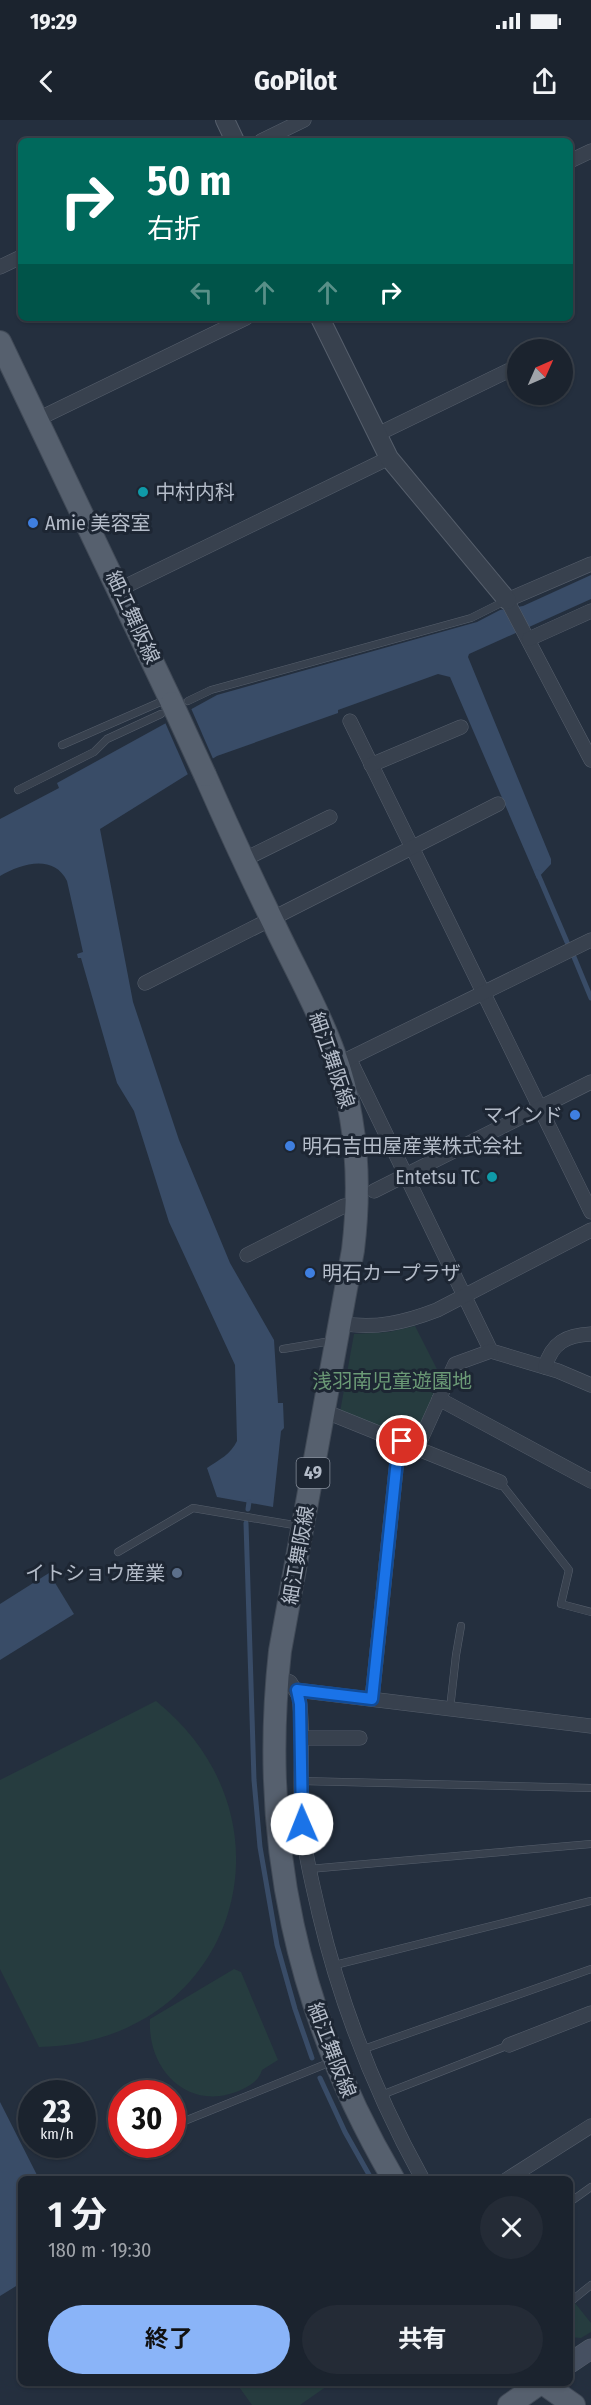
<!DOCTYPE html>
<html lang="ja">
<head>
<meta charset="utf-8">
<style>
	:root { --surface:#1b232e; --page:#242b36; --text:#f1f3f6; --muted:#a0a4aa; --line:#39404a; --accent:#8ab4f8 }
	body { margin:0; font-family:"Fira Sans Condensed","Noto Sans JP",sans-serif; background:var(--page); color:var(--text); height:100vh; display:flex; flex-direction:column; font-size:22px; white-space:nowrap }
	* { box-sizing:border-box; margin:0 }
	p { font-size:20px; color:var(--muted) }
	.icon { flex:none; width:33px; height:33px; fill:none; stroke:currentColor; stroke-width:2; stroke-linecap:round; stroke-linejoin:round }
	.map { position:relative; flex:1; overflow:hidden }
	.sheet { position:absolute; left:18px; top:2056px; width:555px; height:210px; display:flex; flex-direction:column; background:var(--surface); border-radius:9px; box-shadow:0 2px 4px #0004,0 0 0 2px var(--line) }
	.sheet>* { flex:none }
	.guide { position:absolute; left:18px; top:18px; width:555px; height:183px; border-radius:9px; box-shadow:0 2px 4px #0004,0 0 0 2px var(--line); background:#00695c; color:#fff; overflow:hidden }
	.needle { width:39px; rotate:45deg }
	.buttons { position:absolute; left:507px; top:219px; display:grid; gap:12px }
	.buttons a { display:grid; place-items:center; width:66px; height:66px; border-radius:50%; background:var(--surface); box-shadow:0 2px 4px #0004,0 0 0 2px var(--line); font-size:30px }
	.speed { position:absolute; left:18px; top:1960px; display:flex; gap:12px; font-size:30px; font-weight:700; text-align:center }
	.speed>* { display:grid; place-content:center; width:78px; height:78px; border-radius:50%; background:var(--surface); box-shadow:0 2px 4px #0004,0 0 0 2px var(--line); line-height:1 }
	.speed small { font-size:15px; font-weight:400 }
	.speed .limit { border:9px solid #d22; background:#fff; color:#111 }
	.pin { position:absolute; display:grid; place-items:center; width:51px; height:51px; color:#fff; margin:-26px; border:3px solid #fff; border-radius:50%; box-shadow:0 2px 6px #0007 }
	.me { position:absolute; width:66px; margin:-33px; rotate:359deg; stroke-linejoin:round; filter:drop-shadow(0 0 4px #0008) }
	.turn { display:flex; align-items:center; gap:21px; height:126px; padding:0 30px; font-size:27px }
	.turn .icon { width:78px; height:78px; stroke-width:2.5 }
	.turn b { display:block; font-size:42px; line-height:51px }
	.lanes { display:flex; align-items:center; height:57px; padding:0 30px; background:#0003; justify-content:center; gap:30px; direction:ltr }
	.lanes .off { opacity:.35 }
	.round { display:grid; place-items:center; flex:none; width:63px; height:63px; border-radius:32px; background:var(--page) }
	.headline { display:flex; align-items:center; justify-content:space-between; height:102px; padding:0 30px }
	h1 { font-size:36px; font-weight:700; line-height:45px }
	.button { display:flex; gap:12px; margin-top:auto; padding:12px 30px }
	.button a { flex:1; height:69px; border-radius:36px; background:var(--accent); color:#111; font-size:24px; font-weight:700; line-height:69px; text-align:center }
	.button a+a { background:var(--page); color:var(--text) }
	.status { display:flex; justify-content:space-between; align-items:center; height:42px; padding:0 30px; background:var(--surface); direction:ltr }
	.status svg { height:16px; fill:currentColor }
	header { display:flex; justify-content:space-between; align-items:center; height:78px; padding:0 30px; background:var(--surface); font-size:27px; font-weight:700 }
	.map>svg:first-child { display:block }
</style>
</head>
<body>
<div class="status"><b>19:29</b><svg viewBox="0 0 49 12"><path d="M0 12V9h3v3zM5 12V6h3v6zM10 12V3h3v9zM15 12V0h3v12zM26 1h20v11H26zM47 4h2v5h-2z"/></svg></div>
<header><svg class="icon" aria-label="back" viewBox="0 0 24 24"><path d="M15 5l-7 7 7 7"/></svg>GoPilot<svg class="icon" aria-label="share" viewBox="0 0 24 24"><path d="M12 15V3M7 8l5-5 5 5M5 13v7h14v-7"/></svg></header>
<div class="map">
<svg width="591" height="2285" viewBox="0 0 591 2285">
	<rect width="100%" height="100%" fill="#242f3e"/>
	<g fill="#263c3f">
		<path d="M 415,1206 L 442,1259 L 414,1320 L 340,1292 L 354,1214 L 389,1212 Z"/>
		<path d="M 156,1581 C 306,1702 233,1923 39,1927 L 0,1849 L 0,1660 Z"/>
		<path d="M 234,1849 L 241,1852 L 278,1940 L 262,1950 C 259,1960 252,1964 243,1969 C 191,1994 147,1952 150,1899 Z"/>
		<path d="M 575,2183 L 591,2203 L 591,2212 L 581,2218 L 570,2217 L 570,2188 Z"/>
		<path d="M 237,2264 L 330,2264 L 300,2285 L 252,2285 Z"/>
	</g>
	<g fill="#394c67">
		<path d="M 591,455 L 591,479 L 469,534 L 468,537 L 551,739 L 551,744 L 537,759 L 450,557 L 438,554 L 338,590 L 338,593 L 217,636 L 100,709 L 133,882 L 179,1020 L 230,1143 L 274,1220 L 278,1283 L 283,1283 L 284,1308 L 281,1311 L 273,1387 L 217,1377 L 207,1348 C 219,1340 231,1334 237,1321 L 235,1245 L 169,1102 L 134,991 L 117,963 L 81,838 L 78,838 L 77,834 L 83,832 L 67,761 C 54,734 22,743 0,756 L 0,699 L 59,668 L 57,663 L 217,575 L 477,502 L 500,490 L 523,486 Z"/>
		<path d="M 49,1453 L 74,1494 L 0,1540 L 0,1484 Z"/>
		<path d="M 0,1982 L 39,2059 L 21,2060 L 21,2163 L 0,2176 Z"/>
	</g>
	<path fill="#242f3e" d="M 190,586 L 214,641 L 189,657 L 164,600 Z"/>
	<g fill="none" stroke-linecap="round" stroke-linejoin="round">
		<g stroke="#394c67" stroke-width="5">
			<path d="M 537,752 L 567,822"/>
			<path d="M 574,837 L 591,878"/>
			<path d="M 248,1389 L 249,1382"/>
			<path d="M 246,1403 L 254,1660 L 260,1727 L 277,1825 L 295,1889 L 312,1938"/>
			<path d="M 320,1958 L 345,2012 L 372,2060"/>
		</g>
		<g stroke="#565f6c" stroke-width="8">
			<g id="service">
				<path d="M 188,581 L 211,570 L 471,498 L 507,480"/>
				<path d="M 62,625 L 165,580"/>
				<path d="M 18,670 L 94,632 L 107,619 L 161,594"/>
				<path d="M 283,1229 L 325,1222 L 333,1224"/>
				<path d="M 500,1362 L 569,1450 L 561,1484 L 591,1492"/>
				<path d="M 118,1432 L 193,1388 L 300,1406"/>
				<path d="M 450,1589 L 456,1535 L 461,1506"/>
				<path d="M 301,1661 L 591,1668"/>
				<path d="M 309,1749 L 591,1724"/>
				<path d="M 331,1846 L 591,1781"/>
				<path d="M 361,1930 L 591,1849"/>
				<path d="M 379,1976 L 509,1925"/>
				<path d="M 172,2006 L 331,1942"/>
				<path d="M 570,2082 L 591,2067"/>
				<path d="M 570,2182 L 591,2165"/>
			</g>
		</g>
		<g stroke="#565f6c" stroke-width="15">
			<g id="minor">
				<path d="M 261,21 L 304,0"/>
				<path d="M 570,41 L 591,31"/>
				<path d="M 0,147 L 21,137"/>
				<path d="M 38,299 L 246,198"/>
				<path d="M 376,315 L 518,246"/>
				<path d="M 591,444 L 507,480 L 591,640"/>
				<path d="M 120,469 L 389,338"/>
				<path d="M 529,519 L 591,491"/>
				<path d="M 350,601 L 591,1092"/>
				<path d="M 371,645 L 461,607"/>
				<path d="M 243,740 L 330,697"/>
				<path d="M 145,863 L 498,684"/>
				<path d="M 350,940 L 491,1231 L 558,1251 L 591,1265"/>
				<path d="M 342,942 L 591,820"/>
				<path d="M 374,1071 L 591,962"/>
				<path d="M 247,1135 L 344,1086 L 357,1086"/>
				<path d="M 340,1203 C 374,1210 406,1202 437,1190 L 591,1110"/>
				<path d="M 545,1247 C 552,1223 566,1215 591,1214"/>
				<path d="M 439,1279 L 591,1361"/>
				<path d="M 324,1291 L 500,1362"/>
				<path d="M 417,1328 L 455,1244 L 491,1231"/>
				<path d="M 277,1557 L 290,1562 L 299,1576 C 305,1621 298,1667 303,1712 C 306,1740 313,1766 319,1793 C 341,1887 376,1975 423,2060"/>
				<path d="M 296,1570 L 591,1606"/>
				<path d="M 372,1579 L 398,1330 L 402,1321"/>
				<path d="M 301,1618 L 360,1618"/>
				<path d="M 509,1925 L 591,1893"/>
				<path d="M 506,2060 L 591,2006"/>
			</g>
		</g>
		<g stroke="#565f6c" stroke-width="20">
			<g id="tertiary">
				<path d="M 225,0 L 235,21"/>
				<path d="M 320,198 L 389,338 L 507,480"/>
			</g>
		</g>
		<g stroke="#565f6c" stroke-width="21">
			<path id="secondary" d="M 570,2243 L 591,2229"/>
		</g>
		<g stroke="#414a57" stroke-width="24">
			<g id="primary">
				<path d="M 0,222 L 172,583"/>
				<path d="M 205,655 C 227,705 250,755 274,804 C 294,847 318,888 334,933 C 357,996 361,1064 353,1130 L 280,1531 C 259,1721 297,1895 394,2060"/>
				<path d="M 544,2264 L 574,2285"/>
				<path d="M 509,2285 L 539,2264"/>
			</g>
		</g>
		<use href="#service" stroke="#38414e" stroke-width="7"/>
		<use href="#minor" stroke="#38414e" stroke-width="14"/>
		<use href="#tertiary" stroke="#38414e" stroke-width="18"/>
		<use href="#secondary" stroke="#465061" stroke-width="20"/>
		<use href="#primary" stroke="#56606e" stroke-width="22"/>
		<g stroke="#414a57" stroke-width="24" stroke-linecap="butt">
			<path id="primary-bridge" d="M 172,583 L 205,655"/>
		</g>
		<use href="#primary-bridge" stroke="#56606e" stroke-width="22"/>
	</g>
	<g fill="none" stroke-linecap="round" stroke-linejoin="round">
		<g stroke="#114b97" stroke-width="15">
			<path id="route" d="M 302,1704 L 300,1584 L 297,1570 L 372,1579 L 398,1330 L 402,1321"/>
		</g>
		<use href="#route" stroke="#1a73e8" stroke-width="10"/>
	</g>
	<g fill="#0f9aa8" stroke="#1d2633" stroke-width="2">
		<circle cx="143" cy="372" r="6"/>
		<circle cx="492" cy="1057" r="6"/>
	</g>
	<g fill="#3f7fe0" stroke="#1d2633" stroke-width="2">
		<circle cx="33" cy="403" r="6"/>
		<circle cx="575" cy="995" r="6"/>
		<circle cx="290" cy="1026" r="6"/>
		<circle cx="310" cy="1153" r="6"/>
	</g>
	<circle fill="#5c6f8a" stroke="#1d2633" stroke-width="2" cx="177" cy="1453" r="6"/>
	<g text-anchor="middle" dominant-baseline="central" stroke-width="6" stroke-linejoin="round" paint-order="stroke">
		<rect fill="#1d2633" stroke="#878f9c" stroke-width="1.5" x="296.5" y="1338" width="33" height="30" rx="4.5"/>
		<g font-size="18" font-weight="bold" fill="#b4bcc9">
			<text x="313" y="1353">49</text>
		</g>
		<g font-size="20" fill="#b4bcc9" stroke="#1d2633" text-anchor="start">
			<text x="155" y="372">中村内科</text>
			<text x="45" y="403">Amie 美容室</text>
			<text x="563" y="995" text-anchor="end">マインド</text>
			<text x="302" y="1026">明石吉田屋産業株式会社</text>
			<text x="480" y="1057" text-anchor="end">Entetsu TC</text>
			<text x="322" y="1153">明石カープラザ</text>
			<text x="165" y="1453" text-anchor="end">イトショウ産業</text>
		</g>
		<g font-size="20" fill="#b4bcc9" stroke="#1d2633">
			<text transform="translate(133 497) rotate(65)">細江舞阪線</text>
			<text transform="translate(332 940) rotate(71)">細江舞阪線</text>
			<text transform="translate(298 1435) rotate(-80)">細江舞阪線</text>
			<text transform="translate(332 1930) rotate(69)">細江舞阪線</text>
		</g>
		<g font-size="20" fill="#6b9a76" stroke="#1d2633">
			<text x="392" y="1261">浅羽南児童遊園地</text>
		</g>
	</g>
</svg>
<div class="buttons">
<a><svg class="needle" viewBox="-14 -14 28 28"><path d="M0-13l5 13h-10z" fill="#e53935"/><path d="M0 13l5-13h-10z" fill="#a0a4aa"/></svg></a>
</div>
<div class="speed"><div>23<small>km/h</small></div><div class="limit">30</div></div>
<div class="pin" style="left:402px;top:1321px;background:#d93025"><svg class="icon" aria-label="arrive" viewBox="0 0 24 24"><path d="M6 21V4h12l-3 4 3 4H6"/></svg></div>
<svg class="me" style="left:302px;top:1704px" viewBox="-20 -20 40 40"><circle r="19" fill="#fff"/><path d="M0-13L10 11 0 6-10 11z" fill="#1a73e8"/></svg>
<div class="guide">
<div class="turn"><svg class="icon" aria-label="right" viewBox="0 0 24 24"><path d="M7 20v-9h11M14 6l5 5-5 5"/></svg><div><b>50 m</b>右折</div></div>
<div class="lanes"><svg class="icon off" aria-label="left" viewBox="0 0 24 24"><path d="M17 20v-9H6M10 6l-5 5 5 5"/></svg><svg class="icon off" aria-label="ahead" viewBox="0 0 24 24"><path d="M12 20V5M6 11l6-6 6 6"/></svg><svg class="icon off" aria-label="ahead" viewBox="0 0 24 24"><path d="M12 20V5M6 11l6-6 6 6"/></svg><svg class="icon" aria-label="right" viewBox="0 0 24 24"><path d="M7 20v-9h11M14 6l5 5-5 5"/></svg></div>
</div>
<section class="sheet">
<div class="headline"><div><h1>1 分</h1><p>180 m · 19:30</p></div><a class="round"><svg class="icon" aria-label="close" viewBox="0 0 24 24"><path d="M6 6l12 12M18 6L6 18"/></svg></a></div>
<div class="button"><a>終了</a><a>共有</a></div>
</section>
</div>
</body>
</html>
